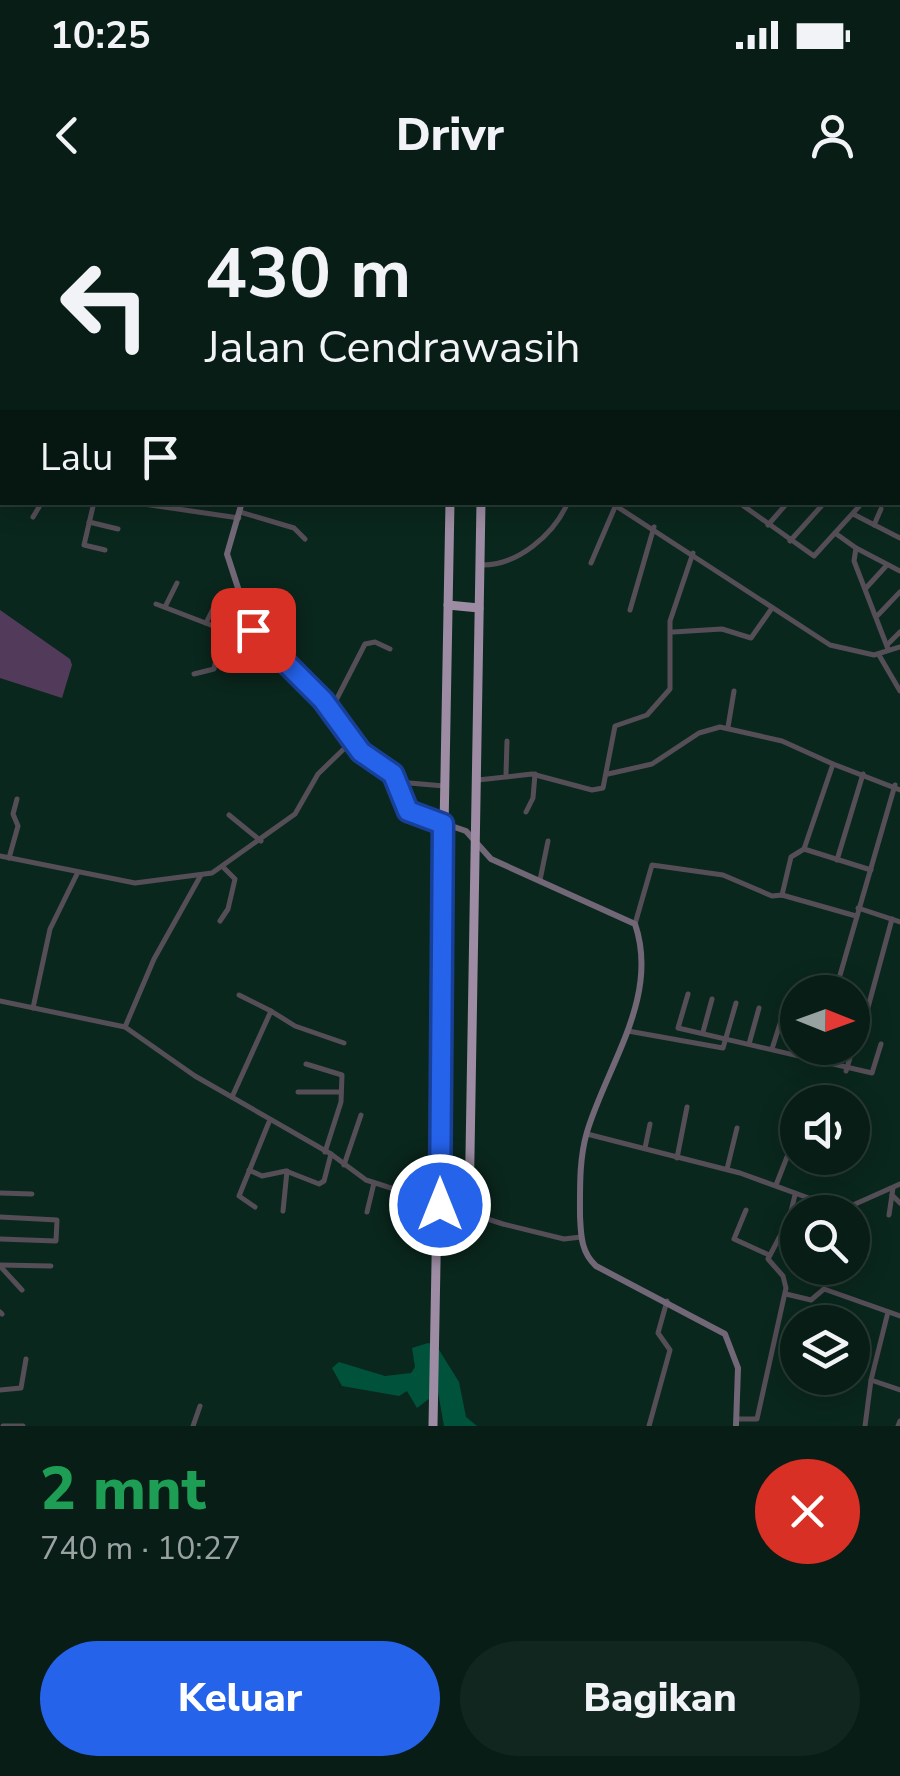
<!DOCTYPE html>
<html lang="id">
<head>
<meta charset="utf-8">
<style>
	:root { --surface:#081d16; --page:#11261f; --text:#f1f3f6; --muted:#98a2a1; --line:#293b35; --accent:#2563eb }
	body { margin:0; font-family:"Nunito Sans",sans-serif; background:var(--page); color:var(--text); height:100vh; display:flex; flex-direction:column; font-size:38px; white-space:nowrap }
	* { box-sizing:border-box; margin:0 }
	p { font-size:32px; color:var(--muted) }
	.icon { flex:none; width:55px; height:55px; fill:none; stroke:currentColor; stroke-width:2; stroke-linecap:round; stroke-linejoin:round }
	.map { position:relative; height:1226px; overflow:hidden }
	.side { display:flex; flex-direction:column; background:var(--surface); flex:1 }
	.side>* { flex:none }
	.banner { position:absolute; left:0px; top:0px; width:900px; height:305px; box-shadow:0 5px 25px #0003,0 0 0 2px var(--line); background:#081d16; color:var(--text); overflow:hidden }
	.needle { width:65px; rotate:91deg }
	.buttons { position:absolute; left:780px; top:775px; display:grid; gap:20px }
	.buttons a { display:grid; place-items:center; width:90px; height:90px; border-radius:50%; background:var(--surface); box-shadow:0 5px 25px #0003,0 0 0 2px var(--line); font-size:50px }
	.pin { position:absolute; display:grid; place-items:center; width:85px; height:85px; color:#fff; margin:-42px; border-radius:20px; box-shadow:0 5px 15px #0006 }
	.me { position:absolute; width:110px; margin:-55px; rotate:0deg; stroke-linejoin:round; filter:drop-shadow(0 0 8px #0008) }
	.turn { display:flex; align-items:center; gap:35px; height:210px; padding:0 40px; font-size:45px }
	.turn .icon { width:130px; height:130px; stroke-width:2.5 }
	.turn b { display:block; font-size:70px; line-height:85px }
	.then { display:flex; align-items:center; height:95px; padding:0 40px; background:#0003; gap:20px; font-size:38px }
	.round { display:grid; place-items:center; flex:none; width:105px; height:105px; border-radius:52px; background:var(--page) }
	.summary { display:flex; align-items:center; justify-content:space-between; height:170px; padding:0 40px }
	h1 { font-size:60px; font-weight:800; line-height:75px; color:#1e9e55 }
	.button { display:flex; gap:20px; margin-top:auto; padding:20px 40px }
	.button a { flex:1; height:115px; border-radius:60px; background:var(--accent); color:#fff; font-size:40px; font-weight:800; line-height:115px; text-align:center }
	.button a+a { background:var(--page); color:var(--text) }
	.status { display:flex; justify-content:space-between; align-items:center; height:70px; padding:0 50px; background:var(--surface); direction:ltr }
	.status svg { height:28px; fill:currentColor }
	header { display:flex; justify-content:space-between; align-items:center; height:130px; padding:0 40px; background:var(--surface); font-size:45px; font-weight:800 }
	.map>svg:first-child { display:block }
</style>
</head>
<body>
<div class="status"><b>10:25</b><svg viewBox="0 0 49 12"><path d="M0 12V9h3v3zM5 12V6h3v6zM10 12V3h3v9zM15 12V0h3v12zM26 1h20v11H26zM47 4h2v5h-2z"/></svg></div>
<header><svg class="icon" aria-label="back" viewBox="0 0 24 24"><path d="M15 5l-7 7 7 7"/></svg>Drivr<svg class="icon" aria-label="person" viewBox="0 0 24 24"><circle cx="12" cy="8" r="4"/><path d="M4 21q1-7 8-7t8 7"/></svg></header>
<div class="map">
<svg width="900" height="1226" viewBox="0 0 900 1226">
	<rect width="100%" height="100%" fill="#0a271d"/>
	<path fill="#523b5a" d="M 0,410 L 70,459 L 72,465 L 62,498 L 0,478 Z"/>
	<path fill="#00523b" d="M 428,1143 L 436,1145 L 459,1182 L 466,1217 L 477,1226 L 444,1226 L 438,1192 L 417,1208 L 407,1191 L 399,1196 L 342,1186 L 332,1168 L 339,1162 L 385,1176 L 411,1173 L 415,1167 L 412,1148 Z"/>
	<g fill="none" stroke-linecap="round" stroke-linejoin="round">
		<g stroke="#554e57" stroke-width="5">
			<path d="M 543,0 L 545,2"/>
			<path d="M 882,0 L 887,2"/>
			<path d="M 121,2 L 122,0"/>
			<path d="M 227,2 L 228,0"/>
			<path d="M 307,2 L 307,0"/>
			<path d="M 425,2 L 426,0"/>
			<path d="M 813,2 L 814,0"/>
			<path d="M 851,2 L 852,0"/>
			<path d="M 898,8 L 900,10"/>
			<path d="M 898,83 L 900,79"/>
			<path d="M 898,91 L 900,93"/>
			<path d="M 898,128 L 899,125"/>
			<path d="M 1,220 L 2,228"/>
			<path d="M 898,224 L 900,225"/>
			<path d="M 94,302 L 84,345 L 105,350"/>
			<path d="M 130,302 L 239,318"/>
			<path d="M 738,302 L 814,356 L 863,302"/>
			<path d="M 613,304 L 830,445 L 874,455 L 900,447"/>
			<path d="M 240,312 L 294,328 L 305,339"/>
			<path d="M 853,314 L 900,338"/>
			<path d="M 33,317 L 42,302"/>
			<path d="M 89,322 L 118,329"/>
			<path d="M 768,325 L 788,302"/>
			<path d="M 874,325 L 881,309"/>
			<path d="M 835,333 L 856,348 L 854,361 L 888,449"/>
			<path d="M 790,341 L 825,302"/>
			<path d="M 856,348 L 900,371"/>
			<path d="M 591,363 L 615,307"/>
			<path d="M 481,365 C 517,366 554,335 568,302"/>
			<path d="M 866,388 L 887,365"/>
			<path d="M 156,404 L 216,427"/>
			<path d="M 165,407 L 177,383"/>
			<path d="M 630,410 L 654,327"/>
			<path d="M 878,415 L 900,392"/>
			<path d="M 206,423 L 218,399 L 238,396"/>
			<path d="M 673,432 L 722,429 L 751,438 L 772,408"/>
			<path d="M 888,444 L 900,432"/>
			<path d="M 879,455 L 900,491"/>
			<path d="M 194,474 L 214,469 L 223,427 L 248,421"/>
			<path d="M 331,510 L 365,444 L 375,442 L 390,449"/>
			<path d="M 728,527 L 734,491"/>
			<path d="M 506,574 L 507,541"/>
			<path d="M 608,574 L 652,564 L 699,533 L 720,527 L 782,541 L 833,564"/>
			<path d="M 478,580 L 532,574 L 592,590 L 603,588 L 615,526 L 647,515 L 670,489 L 670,421 L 693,353"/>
			<path d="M 398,582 L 444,586"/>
			<path d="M 526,612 L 533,598 L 535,574"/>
			<path d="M 229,615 L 261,641"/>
			<path d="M 804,649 L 871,670"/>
			<path d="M 0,656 L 135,683 L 212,673 L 295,614 L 318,574 L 352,541"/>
			<path d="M 9,658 L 18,626 L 13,614 L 17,599"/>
			<path d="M 837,660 L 863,574"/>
			<path d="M 540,680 L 548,641"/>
			<path d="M 782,695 L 791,657 L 804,649 L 833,564 L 900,590"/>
			<path d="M 858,708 L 900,722"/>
			<path d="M 220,721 L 228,709 L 235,679 L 223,667"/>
			<path d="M 635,724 L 652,665 L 723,675 L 772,696 L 782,695 L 856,716"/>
			<path d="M 836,789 L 895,585"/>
			<path d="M 688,794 L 678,828 L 872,873 L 881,844"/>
			<path d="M 239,795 L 271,811"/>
			<path d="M 0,801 L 125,827 L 195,876 L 331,954 L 366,980 L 503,1024 L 564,1039 L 581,1037"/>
			<path d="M 33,808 L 50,729 L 78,672"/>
			<path d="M 867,811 L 892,719"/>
			<path d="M 125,827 L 154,759 L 201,675"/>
			<path d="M 628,831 L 723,848 L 736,803"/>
			<path d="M 703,832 L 712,799"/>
			<path d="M 749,844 L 759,808"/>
			<path d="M 772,849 L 786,805"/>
			<path d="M 306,864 L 342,875 L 341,902 L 325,952"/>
			<path d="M 823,864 L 828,848"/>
			<path d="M 846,871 L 856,838"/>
			<path d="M 298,892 L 341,892"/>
			<path d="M 232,897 L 271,811 L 295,826 L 344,843"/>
			<path d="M 587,934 L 740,973 L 825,1004 L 853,1005 L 900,984"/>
			<path d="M 645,948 L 650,924"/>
			<path d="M 677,958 L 687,907"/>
			<path d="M 344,965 L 361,915"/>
			<path d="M 727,969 L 737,928"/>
			<path d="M 249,970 L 262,976 L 286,971 L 319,984 L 324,981 L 331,954"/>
			<path d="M 776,985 L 798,929"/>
			<path d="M 0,993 L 32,994"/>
			<path d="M 892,995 L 900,1003"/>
			<path d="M 255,1007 L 239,996 L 269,922"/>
			<path d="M 746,1010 L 734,1039 L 769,1055"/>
			<path d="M 283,1011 L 287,971"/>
			<path d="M 367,1012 L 374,983"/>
			<path d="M 889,1015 L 893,988"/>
			<path d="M 0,1017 L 57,1020 L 56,1041 L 0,1039"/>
			<path d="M 0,1065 L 51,1066"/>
			<path d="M 0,1066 L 22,1090"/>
			<path d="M 786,1094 L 811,1100 L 824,1089 L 900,1116"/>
			<path d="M 0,1112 L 2,1114"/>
			<path d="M 888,1112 L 871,1180 L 900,1190"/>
			<path d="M 0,1190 L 21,1188 L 26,1159"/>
			<path d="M 736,1219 L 757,1219 L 786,1088 L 783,1076 L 768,1059 L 789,1019 L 795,995"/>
			<path d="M 3,1226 L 23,1226"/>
			<path d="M 193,1226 L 200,1206"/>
			<path d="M 649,1226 L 670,1150 L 658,1133 L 667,1101"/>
			<path d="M 865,1226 L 871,1180"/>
			<path d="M 898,1226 L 900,1221"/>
		</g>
		<g stroke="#726776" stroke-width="6">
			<path d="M 160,0 L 166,2"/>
			<path d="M 242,302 L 227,354 L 250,425 L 323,499 L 361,552 L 393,574 L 407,611 L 466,631 L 491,659 L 635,724 C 660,797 607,865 587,932 C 579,959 580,989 580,1016 C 581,1036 581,1052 596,1066 L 725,1134 L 738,1168 L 736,1226"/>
		</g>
		<g stroke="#9d8ca3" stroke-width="9">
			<path d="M 455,2 L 455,0"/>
			<path d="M 486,2 L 486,0"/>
			<path d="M 448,405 L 479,408"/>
			<path d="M 469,1013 L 481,302"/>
			<path d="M 433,1226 L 450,302"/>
		</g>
	</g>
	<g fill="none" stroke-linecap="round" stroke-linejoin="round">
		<g stroke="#184099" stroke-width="25">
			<path id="route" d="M 253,430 L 323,500 L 361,552 L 393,574 L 408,611 L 443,624 L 440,1005"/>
		</g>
		<use href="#route" stroke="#2563eb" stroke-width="18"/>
	</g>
</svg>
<div class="buttons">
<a><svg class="needle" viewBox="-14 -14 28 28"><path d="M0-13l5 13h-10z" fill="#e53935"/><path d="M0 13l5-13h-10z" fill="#98a2a1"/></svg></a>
<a><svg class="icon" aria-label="sound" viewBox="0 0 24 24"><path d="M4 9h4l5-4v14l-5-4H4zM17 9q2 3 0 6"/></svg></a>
<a><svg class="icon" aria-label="search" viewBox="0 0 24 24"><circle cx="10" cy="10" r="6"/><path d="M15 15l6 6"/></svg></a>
<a><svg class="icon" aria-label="layers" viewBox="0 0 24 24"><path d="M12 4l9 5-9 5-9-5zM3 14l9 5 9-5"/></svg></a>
</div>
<div class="pin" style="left:253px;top:430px;background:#d93025"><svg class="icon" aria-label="arrive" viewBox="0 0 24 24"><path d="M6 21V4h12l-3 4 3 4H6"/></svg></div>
<svg class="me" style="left:440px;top:1005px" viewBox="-20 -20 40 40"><circle r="17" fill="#2563eb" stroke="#fff" stroke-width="3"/><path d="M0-11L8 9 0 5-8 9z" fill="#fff"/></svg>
<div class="banner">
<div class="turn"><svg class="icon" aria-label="left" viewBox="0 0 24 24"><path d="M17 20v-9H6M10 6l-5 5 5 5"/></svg><div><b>430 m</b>Jalan Cendrawasih</div></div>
<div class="then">Lalu<svg class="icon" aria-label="arrive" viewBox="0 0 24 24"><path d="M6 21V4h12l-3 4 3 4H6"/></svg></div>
</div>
</div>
<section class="side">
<div class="summary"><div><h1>2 mnt</h1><p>740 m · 10:27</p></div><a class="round" style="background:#d93025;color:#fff"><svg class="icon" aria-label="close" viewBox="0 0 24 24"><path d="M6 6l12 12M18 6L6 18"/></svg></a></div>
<div class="button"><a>Keluar</a><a>Bagikan</a></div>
</section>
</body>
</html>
